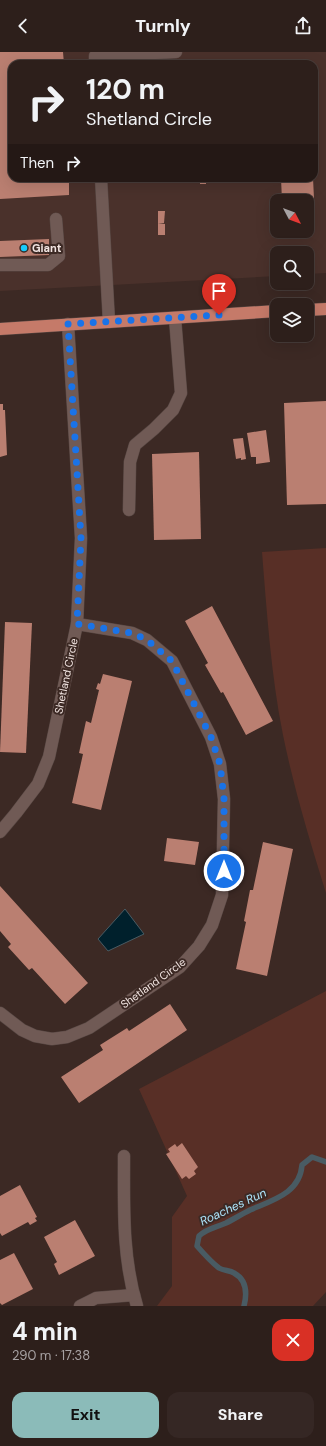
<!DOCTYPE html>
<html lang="en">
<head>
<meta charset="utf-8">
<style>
	:root { --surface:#2d1f1b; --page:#352724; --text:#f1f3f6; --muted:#a7a2a3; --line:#483d3a; --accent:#8bbbb9 }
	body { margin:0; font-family:"DM Sans",sans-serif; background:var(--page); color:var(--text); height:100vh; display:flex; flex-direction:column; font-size:15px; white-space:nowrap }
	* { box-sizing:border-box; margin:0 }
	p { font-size:13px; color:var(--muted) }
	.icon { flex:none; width:22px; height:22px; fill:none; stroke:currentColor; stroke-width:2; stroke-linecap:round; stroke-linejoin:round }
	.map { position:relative; height:1254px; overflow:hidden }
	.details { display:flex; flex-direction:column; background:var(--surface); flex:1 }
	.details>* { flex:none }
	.top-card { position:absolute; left:8px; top:8px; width:310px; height:122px; border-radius:12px; box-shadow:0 4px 16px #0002,0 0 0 1px var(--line); background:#2d1f1b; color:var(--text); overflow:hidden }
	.needle { width:26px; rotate:131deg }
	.controls { position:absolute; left:270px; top:142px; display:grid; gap:8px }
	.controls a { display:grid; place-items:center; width:44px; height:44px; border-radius:8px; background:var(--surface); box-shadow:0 4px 16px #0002,0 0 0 1px var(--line); font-size:20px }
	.pin { position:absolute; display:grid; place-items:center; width:34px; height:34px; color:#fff; margin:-41px -17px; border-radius:50% 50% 50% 0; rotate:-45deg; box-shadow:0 0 4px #0007 }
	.pin .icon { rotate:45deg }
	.me { position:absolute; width:44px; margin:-22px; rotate:0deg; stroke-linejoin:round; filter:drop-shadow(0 0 3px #0008) }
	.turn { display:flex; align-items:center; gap:14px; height:84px; padding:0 12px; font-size:18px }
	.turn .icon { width:52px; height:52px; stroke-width:2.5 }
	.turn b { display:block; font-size:28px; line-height:34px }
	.then { display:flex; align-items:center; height:38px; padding:0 12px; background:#0003; gap:8px; font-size:15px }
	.round { display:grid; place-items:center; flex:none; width:42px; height:42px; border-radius:12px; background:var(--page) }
	.summary { display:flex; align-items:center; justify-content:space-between; height:68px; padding:0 12px }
	h1 { font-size:24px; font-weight:800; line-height:30px }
	.button { display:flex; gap:8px; margin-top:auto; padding:8px 12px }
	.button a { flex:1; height:46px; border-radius:12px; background:var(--accent); color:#111; font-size:16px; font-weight:800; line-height:46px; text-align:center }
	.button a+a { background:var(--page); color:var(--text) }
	header { display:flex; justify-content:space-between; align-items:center; height:52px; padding:0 12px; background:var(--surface); font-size:18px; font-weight:800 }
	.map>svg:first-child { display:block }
</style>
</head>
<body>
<header><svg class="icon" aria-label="back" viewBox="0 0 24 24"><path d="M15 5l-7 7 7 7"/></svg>Turnly<svg class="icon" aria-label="share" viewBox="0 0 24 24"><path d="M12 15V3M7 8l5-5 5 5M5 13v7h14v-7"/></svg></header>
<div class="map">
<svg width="326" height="1254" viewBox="0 0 326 1254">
	<rect width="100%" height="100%" fill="#3c2924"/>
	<path fill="#4a312b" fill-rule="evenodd" d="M 0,0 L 326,0 L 326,221 L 307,222 L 307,201 L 277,201 L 277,224 L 0,239 ZM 12,12 L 314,12 L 314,126 L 12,126 ZM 277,149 L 307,149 L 307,179 L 277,179 Z"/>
	<g fill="#582f26">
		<path d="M 326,496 L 326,841 C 310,789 294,737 283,683 C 271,623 267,562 262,500 Z"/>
		<path d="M 326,939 L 326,1240 L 313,1254 L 157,1254 L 172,1234 L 172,1165 L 187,1144 L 139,1037 Z"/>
	</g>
	<path fill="#00202c" stroke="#495b63" d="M 125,857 L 144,882 L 108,899 L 98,887 Z"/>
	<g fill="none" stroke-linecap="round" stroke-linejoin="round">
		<path stroke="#495b63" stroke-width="5.5" d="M 244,1254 C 247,1242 247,1228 234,1221 C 230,1218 224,1219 219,1216 C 211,1210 204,1202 197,1194 L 199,1184 C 207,1176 215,1176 226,1171 C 234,1167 242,1162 250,1158 C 273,1148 300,1141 302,1113 L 312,1105 L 326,1110"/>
	</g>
	<g fill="#ba7f71">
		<path d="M 0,0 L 63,0 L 64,12 L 12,12 L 12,126 L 69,126 L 69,143 L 0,147 Z"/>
		<rect x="200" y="126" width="6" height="6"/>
		<path d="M 281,126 L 313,126 L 315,167 L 307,167 L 307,149 L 282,149 Z"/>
		<path d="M 158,159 L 165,159 L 164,171 L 158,171 Z"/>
		<path d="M 158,171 L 165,172 L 165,183 L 158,183 Z"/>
		<path d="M 49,187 L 49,203 L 0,205 L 0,189 Z"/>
		<path d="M 326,349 L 326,452 L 287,453 L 284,351 Z"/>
		<path d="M 0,352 L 3,352 L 3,358 L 5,358 L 7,403 L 0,405 Z"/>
		<path d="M 266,378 L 270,410 L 256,412 L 256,405 L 251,405 L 247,381 Z"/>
		<path d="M 243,386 L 246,407 L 241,408 L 241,406 L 236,407 L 233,387 Z"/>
		<path d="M 199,400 L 201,487 L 154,488 L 152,402 Z"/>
		<path d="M 212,554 L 273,669 L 246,683 L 223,640 L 221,641 L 205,613 L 208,611 L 185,569 Z"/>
		<path d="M 5,570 L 32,571 L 26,701 L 0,700 Z"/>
		<path d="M 103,622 L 132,629 L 101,758 L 72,751 L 83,702 L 79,701 L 86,669 L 91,671 L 99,638 L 96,637 L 98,631 L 100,632 Z"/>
		<path d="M 167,786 L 199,790 L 195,813 L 164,809 Z"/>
		<path d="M 263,790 L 293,797 L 267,924 L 236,917 L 246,870 L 244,869 L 250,838 L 253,838 Z"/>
		<path d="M 0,834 L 88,931 L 65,952 L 32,916 L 29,918 L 8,895 L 11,892 L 0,879 Z"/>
		<path d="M 170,952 L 187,978 L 79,1051 L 61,1025 L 103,998 L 100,993 L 127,976 L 129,979 Z"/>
		<path d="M 182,1091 L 198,1115 L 194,1119 L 196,1122 L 189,1127 L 186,1124 L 182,1127 L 166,1102 L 170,1100 L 168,1097 L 175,1092 L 177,1095 Z"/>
		<path d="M 20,1133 L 37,1165 L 35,1166 L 37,1169 L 30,1173 L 28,1170 L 2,1184 L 0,1181 L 0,1144 Z"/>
		<path d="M 75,1168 L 95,1204 L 59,1223 L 54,1212 L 57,1210 L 44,1185 Z"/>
		<path d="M 14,1201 L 33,1237 L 2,1253 L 0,1251 L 0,1208 Z"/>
	</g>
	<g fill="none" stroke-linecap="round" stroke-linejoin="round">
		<g stroke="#584844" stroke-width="13">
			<g id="minor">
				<path d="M 95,12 L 95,4 L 176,0"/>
				<path d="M 101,126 L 109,270"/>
				<path d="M 0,213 L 48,213 L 59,204 L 56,167"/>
				<path d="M 129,458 L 130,410 L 135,393 L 154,377 L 173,358 L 181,341 L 175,266"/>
				<path d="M 0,780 L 16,761 L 38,732 L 49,705 L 77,572 L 81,486 L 68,272"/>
				<path d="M 0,961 L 22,978 L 35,984 L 52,987 L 67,985 L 89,976 L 180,915 L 199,894 L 212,873 L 222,843 L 224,747 L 220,712 L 211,685 L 172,609 L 147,588 L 132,581 L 77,572"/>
				<path d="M 124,1104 C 124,1154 122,1205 137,1254"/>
				<path d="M 80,1254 L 96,1246 L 134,1243"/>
			</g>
		</g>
		<g stroke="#584844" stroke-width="13">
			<g id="major">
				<path d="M 307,258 L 326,257"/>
				<path d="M 0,277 L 277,259"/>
			</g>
		</g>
		<use href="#minor" stroke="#705a55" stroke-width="12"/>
		<use href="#major" stroke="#c57a69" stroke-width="12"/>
	</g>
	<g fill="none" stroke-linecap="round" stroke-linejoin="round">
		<path stroke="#1a73e8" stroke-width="7" stroke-dasharray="0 12.6" d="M 219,263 L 68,272 L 81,486 L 77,572 L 132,581 L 147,588 L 172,609 L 211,685 L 220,712 L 224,747 L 224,819"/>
	</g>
	<circle fill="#17cafb" stroke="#3c2924" stroke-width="1.5" cx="24" cy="196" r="4"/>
	<g text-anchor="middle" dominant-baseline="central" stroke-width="4" stroke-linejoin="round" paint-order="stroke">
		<g font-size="11" font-weight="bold" fill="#f2e5e2" stroke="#3c2924" text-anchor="start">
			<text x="32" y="196">Giant</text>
		</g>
		<g font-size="11" fill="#f2e5e2" stroke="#3c2924">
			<text transform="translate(66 624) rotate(-78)">Shetland Circle</text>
			<text transform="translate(153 931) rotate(-36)">Shetland Circle</text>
		</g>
		<g font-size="12" font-style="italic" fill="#aee5fc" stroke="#3c2924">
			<text transform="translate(233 1155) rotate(-25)">Roaches Run</text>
		</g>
	</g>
</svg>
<div class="controls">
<a><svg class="needle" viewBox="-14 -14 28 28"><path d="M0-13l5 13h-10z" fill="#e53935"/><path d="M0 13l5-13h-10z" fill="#a7a2a3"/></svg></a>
<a><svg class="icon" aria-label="search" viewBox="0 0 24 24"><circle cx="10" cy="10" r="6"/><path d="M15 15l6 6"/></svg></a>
<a><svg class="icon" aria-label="layers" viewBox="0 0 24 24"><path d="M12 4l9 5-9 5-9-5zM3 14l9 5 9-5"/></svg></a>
</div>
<div class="pin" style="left:219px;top:263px;background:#d93025"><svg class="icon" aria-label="arrive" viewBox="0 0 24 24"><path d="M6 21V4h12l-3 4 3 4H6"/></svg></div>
<svg class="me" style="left:224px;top:819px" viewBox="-20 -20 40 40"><circle r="17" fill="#1a73e8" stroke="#fff" stroke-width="3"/><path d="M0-11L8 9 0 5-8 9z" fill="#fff"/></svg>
<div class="top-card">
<div class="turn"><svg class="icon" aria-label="right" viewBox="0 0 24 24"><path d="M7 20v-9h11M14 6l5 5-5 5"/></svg><div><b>120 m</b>Shetland Circle</div></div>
<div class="then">Then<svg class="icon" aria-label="right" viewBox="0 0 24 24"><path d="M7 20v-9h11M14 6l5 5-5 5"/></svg></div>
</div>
</div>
<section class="details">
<div class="summary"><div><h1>4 min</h1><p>290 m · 17:38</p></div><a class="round" style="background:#d93025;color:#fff"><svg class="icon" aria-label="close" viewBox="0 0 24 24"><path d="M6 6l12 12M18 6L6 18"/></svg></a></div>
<div class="button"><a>Exit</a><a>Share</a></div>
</section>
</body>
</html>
